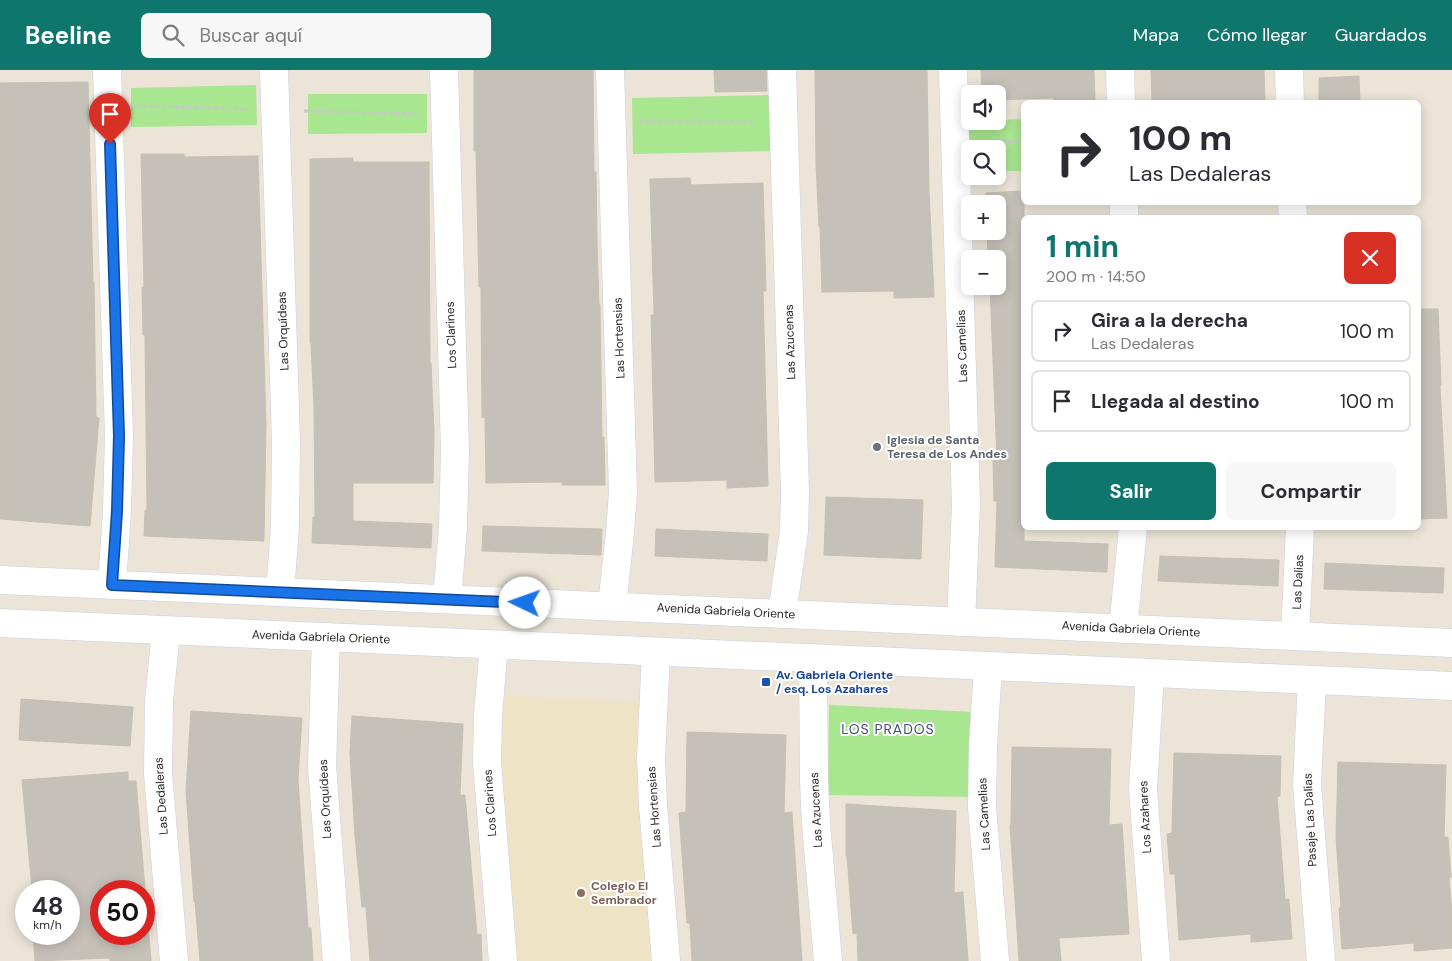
<!DOCTYPE html>
<html lang="es">
<head>
<meta charset="utf-8">
<style>
	:root { --surface:#fff; --page:#f7f7f7; --text:#2b2b33; --muted:#7c7c81; --line:#e1e1e2; --accent:#0f766e }
	body { margin:0; font-family:"DM Sans",sans-serif; background:var(--page); color:var(--text); height:100vh; display:flex; flex-direction:column; font-size:19px; white-space:nowrap }
	* { box-sizing:border-box; margin:0 }
	p { font-size:16px; color:var(--muted) }
	.icon { flex:none; width:28px; height:28px; fill:none; stroke:currentColor; stroke-width:2; stroke-linecap:round; stroke-linejoin:round }
	.map { position:relative; flex:1; overflow:hidden }
	.side { position:absolute; left:1021px; top:145px; width:400px; height:315px; display:flex; flex-direction:column; background:var(--surface); border-radius:8px; box-shadow:0 2px 12px #0003 }
	.side>* { flex:none }
	.guide { position:absolute; left:1021px; top:30px; width:400px; height:105px; border-radius:8px; box-shadow:0 2px 12px #0003; background:#fff; color:var(--text); overflow:hidden }
	.controls { position:absolute; left:961px; top:15px; display:grid; gap:10px }
	.controls a { display:grid; place-items:center; width:45px; height:45px; border-radius:8px; background:var(--surface); box-shadow:0 2px 12px #0003; font-size:25px }
	.speed { position:absolute; left:15px; top:810px; display:flex; gap:10px; font-size:25px; font-weight:700; text-align:center }
	.speed>* { display:grid; place-content:center; width:65px; height:65px; border-radius:50%; background:var(--surface); box-shadow:0 2px 12px #0003; line-height:1 }
	.speed small { font-size:12px; font-weight:400 }
	.speed .limit { border:8px solid #d22; background:#fff; color:#111 }
	.pin { position:absolute; display:grid; place-items:center; width:42px; height:42px; color:#fff; margin:-51px -21px; border-radius:50% 50% 50% 0; rotate:-45deg; box-shadow:0 0 5px #0007 }
	.pin .icon { rotate:45deg }
	.me { position:absolute; width:55px; margin:-28px; rotate:273deg; stroke-linejoin:round; filter:drop-shadow(0 0 4px #0008) }
	.turn { display:flex; align-items:center; gap:18px; height:105px; padding:0 25px; font-size:22px }
	.turn .icon { width:65px; height:65px; stroke-width:2.5 }
	.turn b { display:block; font-size:35px; line-height:42px }
	.round { display:grid; place-items:center; flex:none; width:52px; height:52px; border-radius:8px; background:var(--page) }
	.head { display:flex; align-items:center; justify-content:space-between; height:85px; padding:0 25px }
	h1 { font-size:30px; font-weight:700; line-height:38px; color:var(--accent) }
	.primary-button { display:flex; gap:10px; margin-top:auto; padding:10px 25px }
	.primary-button a { flex:1; height:58px; border-radius:8px; background:var(--accent); color:#fff; font-size:20px; font-weight:700; line-height:58px; text-align:center }
	.primary-button a+a { background:var(--page); color:var(--text) }
	ul { padding:0; list-style:none }
	li { display:flex; align-items:center; gap:15px; height:62px; margin:0 10px 8px; padding:0 15px; border:2px solid var(--line); border-radius:8px }
	li div { flex:1 }
	li b { display:block; font-size:19px }
	li em { font-style:normal }
	header { display:flex; align-items:center; gap:30px; box-sizing:border-box; height:70px; padding:0 25px; background:var(--accent); color:#fff }
	header strong { font-size:24px }
	nav { display:flex; gap:28px; margin-inline-start:auto; font-size:18px }
	.search { width:350px; height:45px; background:var(--page); display:flex; align-items:center; gap:12px; box-sizing:border-box; padding:0 18px; border-radius:8px; color:var(--muted); font-size:19px }
	.map>svg:first-child { display:block }
</style>
</head>
<body>
<header>
<strong>Beeline</strong>
<div class="search"><svg class="icon" aria-label="search" viewBox="0 0 24 24"><circle cx="10" cy="10" r="6"/><path d="M15 15l6 6"/></svg>Buscar aquí</div>
<nav><a>Mapa</a><a>Cómo llegar</a><a>Guardados</a></nav>
</header>
<div class="map">
<svg width="1452" height="891" viewBox="0 0 1452 891">
	<rect width="100%" height="100%" fill="#ebe4d7"/>
	<path fill="#eee4c5" d="M 504,625 L 645,633 L 658,891 L 517,891 L 501,691 Z"/>
	<g fill="#a8e690">
		<path d="M 256,15 L 257,55 L 131,57 L 131,18 Z"/>
		<path d="M 308,24 L 427,24 L 427,63 L 308,64 Z"/>
		<path d="M 774,25 L 775,81 L 633,84 L 632,28 Z"/>
		<path d="M 967,49 L 970,49 L 970,51 L 1024,49 L 1024,101 L 998,101 L 998,79 L 970,79 L 970,101 L 967,101 Z"/>
		<path d="M 829,635 L 974,642 L 972,727 L 828,725 Z"/>
	</g>
	<g fill="#c6c1b8" stroke="#c6c0b2" fill-rule="evenodd">
		<path d="M 474,0 L 593,0 L 594,102 L 596,102 L 597,172 L 599,235 L 600,235 L 602,367 L 604,367 L 605,415 L 562,415 L 562,412 L 486,413 L 485,347 L 482,348 L 481,217 L 479,217 L 476,81 L 474,81 Z"/>
		<path d="M 714,0 L 766,0 L 767,21 L 715,22 Z"/>
		<path d="M 815,0 L 927,0 L 929,121 L 934,227 L 894,228 L 894,221 L 822,222 L 820,157 L 819,157 L 816,94 Z"/>
		<path d="M 981,0 L 1094,0 L 1095,32 L 1054,32 L 1054,28 L 998,30 L 998,24 L 982,24 Z"/>
		<path d="M 1151,0 L 1264,0 L 1265,32 L 1152,32 Z"/>
		<path d="M 1359,6 L 1360,32 L 1319,32 L 1319,8 Z"/>
		<path d="M 88,12 L 93,212 L 94,212 L 96,347 L 99,348 L 90,456 L 0,449 L 0,13 Z"/>
		<path d="M 141,84 L 184,84 L 184,87 L 258,86 L 266,355 L 264,471 L 144,466 L 145,440 L 147,440 L 145,265 L 143,265 L 142,217 L 144,217 Z"/>
		<path d="M 353,88 L 353,92 L 429,92 L 430,293 L 431,293 L 434,362 L 433,413 L 353,413 L 353,451 L 432,454 L 431,478 L 312,473 L 313,447 L 315,447 L 314,338 L 311,273 L 310,273 L 310,89 Z"/>
		<path d="M 690,108 L 691,115 L 763,113 L 766,221 L 763,221 L 768,416 L 727,418 L 727,410 L 655,412 L 651,245 L 654,245 L 650,109 Z"/>
		<path d="M 1024,121 L 1024,471 L 1108,474 L 1107,502 L 995,497 L 997,431 L 994,431 L 993,390 L 997,390 L 990,216 L 998,216 L 998,189 L 988,189 L 987,161 L 998,161 L 998,134 L 987,134 L 986,123 Z"/>
		<path d="M 1419,239 L 1438,239 L 1441,315 L 1440,315 L 1447,448 L 1419,449 Z"/>
		<path d="M 826,427 L 923,430 L 921,489 L 824,485 Z"/>
		<path d="M 483,456 L 602,459 L 601,485 L 482,481 Z"/>
		<path d="M 656,459 L 768,464 L 767,491 L 655,486 Z"/>
		<path d="M 1160,486 L 1279,490 L 1278,516 L 1158,511 Z"/>
		<path d="M 1325,493 L 1444,498 L 1443,523 L 1324,519 Z"/>
		<path d="M 21,629 L 133,637 L 130,676 L 19,670 Z"/>
		<path d="M 191,641 L 302,648 L 298,709 L 308,858 L 311,858 L 313,891 L 200,891 L 195,832 L 194,832 L 186,721 Z"/>
		<path d="M 352,646 L 463,654 L 460,725 L 465,725 L 477,865 L 481,864 L 482,891 L 370,891 L 366,837 L 362,837 L 355,766 L 350,683 Z"/>
		<path d="M 687,662 L 786,665 L 784,743 L 792,742 L 802,891 L 692,891 L 690,853 L 687,853 L 679,743 L 686,742 Z"/>
		<path d="M 1012,677 L 1111,679 L 1109,755 L 1122,754 L 1129,864 L 1059,868 L 1061,891 L 1019,891 L 1010,755 L 1011,755 Z"/>
		<path d="M 1174,683 L 1281,686 L 1280,726 L 1277,726 L 1285,829 L 1289,829 L 1292,869 L 1251,872 L 1251,864 L 1179,870 L 1175,804 L 1170,804 L 1167,764 L 1172,763 Z"/>
		<path d="M 1338,692 L 1446,695 L 1444,767 L 1448,767 L 1451,807 L 1449,808 L 1452,844 L 1452,878 L 1414,881 L 1414,873 L 1342,879 L 1339,838 L 1341,838 L 1336,767 Z"/>
		<path d="M 128,702 L 128,711 L 136,711 L 151,891 L 110,891 L 110,888 L 35,891 L 33,864 L 69,864 L 69,816 L 32,819 L 22,710 ZM 101,821 L 144,821 L 144,864 L 101,864 Z"/>
		<path d="M 846,734 L 956,741 L 954,823 L 963,822 L 968,891 L 858,891 L 857,863 L 853,864 L 847,786 L 846,786 Z"/>
	</g>
	<g fill="none" stroke-linecap="round" stroke-linejoin="round">
		<g stroke="#cdcfe2" stroke-width="29">
			<g id="street">
				<path d="M 107,0 L 119,365 L 117,441 L 112,515"/>
				<path d="M 274,0 L 286,371 L 285,457 L 280,522"/>
				<path d="M 444,0 L 455,380 L 453,457 L 447,529"/>
				<path d="M 610,0 L 623,421 L 620,463 L 612,536"/>
				<path d="M 782,0 L 795,422 L 794,461 L 782,544"/>
				<path d="M 953,0 L 966,435 L 961,552"/>
				<path d="M 1120,0 L 1121,32"/>
				<path d="M 1289,0 L 1290,32"/>
				<path d="M 1124,132 L 1124,148"/>
				<path d="M 1292,132 L 1293,148"/>
				<path d="M 1123,559 L 1133,458"/>
				<path d="M 166,561 L 159,631 L 158,704 L 174,891"/>
				<path d="M 1295,566 L 1300,458"/>
				<path d="M 326,568 L 322,696 L 337,891"/>
				<path d="M 494,575 L 488,645 L 487,692 L 503,891"/>
				<path d="M 656,582 L 651,689 L 653,735 L 666,891"/>
				<path d="M 813,588 L 814,711 L 816,754 L 828,891"/>
				<path d="M 988,596 L 983,676 L 982,737 L 995,891"/>
				<path d="M 1150,603 L 1143,719 L 1156,891"/>
				<path d="M 1312,610 L 1307,715 L 1321,891"/>
			</g>
		</g>
		<g stroke="#cdcfe2" stroke-width="29">
			<g id="secondary">
				<path d="M 0,510 L 1452,573"/>
				<path d="M 0,553 L 1452,616"/>
			</g>
		</g>
		<g stroke="#c7c7c7" stroke-width="3" stroke-dasharray="4 2.5" stroke-linecap="butt">
			<path d="M 136,36 L 248,39"/>
			<path d="M 304,41 L 417,44"/>
			<path d="M 639,52 L 755,52"/>
			<path d="M 982,71 L 1024,72"/>
		</g>
		<use href="#street" stroke="#fff" stroke-width="28"/>
		<use href="#secondary" stroke="#fff" stroke-width="28"/>
	</g>
	<g fill="none" stroke-linecap="round" stroke-linejoin="round">
		<g stroke="#114b97" stroke-width="12">
			<path id="route" d="M 110,74 L 119,366 L 117,441 L 112,515 L 525,533"/>
		</g>
		<use href="#route" stroke="#1a73e8" stroke-width="9"/>
	</g>
	<circle fill="#6b7280" stroke="#fff" stroke-width="2" cx="877" cy="377" r="5"/>
	<rect fill="#1a4fb4" stroke="#fff" stroke-width="2" x="761" y="607" width="10" height="10" rx="2.5"/>
	<circle fill="#8d6e63" stroke="#fff" stroke-width="2" cx="581" cy="823" r="5"/>
	<g text-anchor="middle" dominant-baseline="central" stroke-width="4" stroke-linejoin="round" paint-order="stroke">
		<g font-size="12" fill="#272727" stroke="#fff">
			<text transform="translate(283 261) rotate(-92)">Las Orquídeas</text>
			<text transform="translate(451 265) rotate(-92)">Los Clarines</text>
			<text transform="translate(619 268) rotate(-92)">Las Hortensias</text>
			<text transform="translate(790 272) rotate(-92)">Las Azucenas</text>
			<text transform="translate(962 276) rotate(-92)">Las Camelias</text>
			<text transform="translate(1298 512) rotate(-87)">Las Dalias</text>
			<text transform="translate(726 541) rotate(3)">Avenida Gabriela Oriente</text>
			<text transform="translate(1131 559) rotate(3)">Avenida Gabriela Oriente</text>
			<text transform="translate(321 567) rotate(2)">Avenida Gabriela Oriente</text>
			<text transform="translate(161 726) rotate(-94)">Las Dedaleras</text>
			<text transform="translate(325 729) rotate(-93)">Las Orquídeas</text>
			<text transform="translate(490 733) rotate(-94)">Los Clarines</text>
			<text transform="translate(654 737) rotate(-94)">Las Hortensias</text>
			<text transform="translate(816 740) rotate(-93)">Las Azucenas</text>
			<text transform="translate(984 744) rotate(-93)">Las Camelias</text>
			<text transform="translate(1145 747) rotate(-93)">Los Azahares</text>
			<text transform="translate(1310 750) rotate(-93)">Pasaje Las Dalias</text>
		</g>
		<g font-size="12" font-weight="bold" fill="#5b616d" stroke="#fff" text-anchor="start">
			<text x="887" y="370">Iglesia de Santa<tspan x="887" dy="14">Teresa de Los Andes</tspan></text>
		</g>
		<g font-size="12" font-weight="bold" fill="#164399" stroke="#fff" text-anchor="start">
			<text x="776" y="605">Av. Gabriela Oriente<tspan x="776" dy="14">/ esq. Los Azahares</tspan></text>
		</g>
		<g font-size="12" font-weight="bold" fill="#785e54" stroke="#fff" text-anchor="start">
			<text x="591" y="816">Colegio El<tspan x="591" dy="14">Sembrador</tspan></text>
		</g>
		<g font-size="14" letter-spacing="1" fill="#464c7a" stroke="#fff">
			<text x="888" y="659">LOS PRADOS</text>
		</g>
	</g>
</svg>
<div class="controls">
<a><svg class="icon" aria-label="sound" viewBox="0 0 24 24"><path d="M4 9h4l5-4v14l-5-4H4zM17 9q2 3 0 6"/></svg></a>
<a><svg class="icon" aria-label="search" viewBox="0 0 24 24"><circle cx="10" cy="10" r="6"/><path d="M15 15l6 6"/></svg></a>
<a>+</a>
<a>−</a>
</div>
<div class="speed"><div>48<small>km/h</small></div><div class="limit">50</div></div>
<div class="pin" style="left:110px;top:74px;background:#d93025"><svg class="icon" aria-label="arrive" viewBox="0 0 24 24"><path d="M6 21V4h12l-3 4 3 4H6"/></svg></div>
<svg class="me" style="left:525px;top:533px" viewBox="-20 -20 40 40"><circle r="19" fill="#fff"/><path d="M0-13L10 11 0 6-10 11z" fill="#1a73e8"/></svg>
<div class="guide">
<div class="turn"><svg class="icon" aria-label="right" viewBox="0 0 24 24"><path d="M7 20v-9h11M14 6l5 5-5 5"/></svg><div><b>100 m</b>Las Dedaleras</div></div>
</div>
<section class="side">
<div class="head"><div><h1>1 min</h1><p>200 m · 14:50</p></div><a class="round" style="background:#d93025;color:#fff"><svg class="icon" aria-label="close" viewBox="0 0 24 24"><path d="M6 6l12 12M18 6L6 18"/></svg></a></div>
<ul>
<li><svg class="icon" aria-label="right" viewBox="0 0 24 24"><path d="M7 20v-9h11M14 6l5 5-5 5"/></svg><div><b>Gira a la derecha</b><p>Las Dedaleras</p></div><em>100 m</em></li>
<li><svg class="icon" aria-label="arrive" viewBox="0 0 24 24"><path d="M6 21V4h12l-3 4 3 4H6"/></svg><div><b>Llegada al destino</b></div><em>100 m</em></li>
</ul>
<div class="primary-button"><a>Salir</a><a>Compartir</a></div>
</section>
</div>
</body>
</html>
